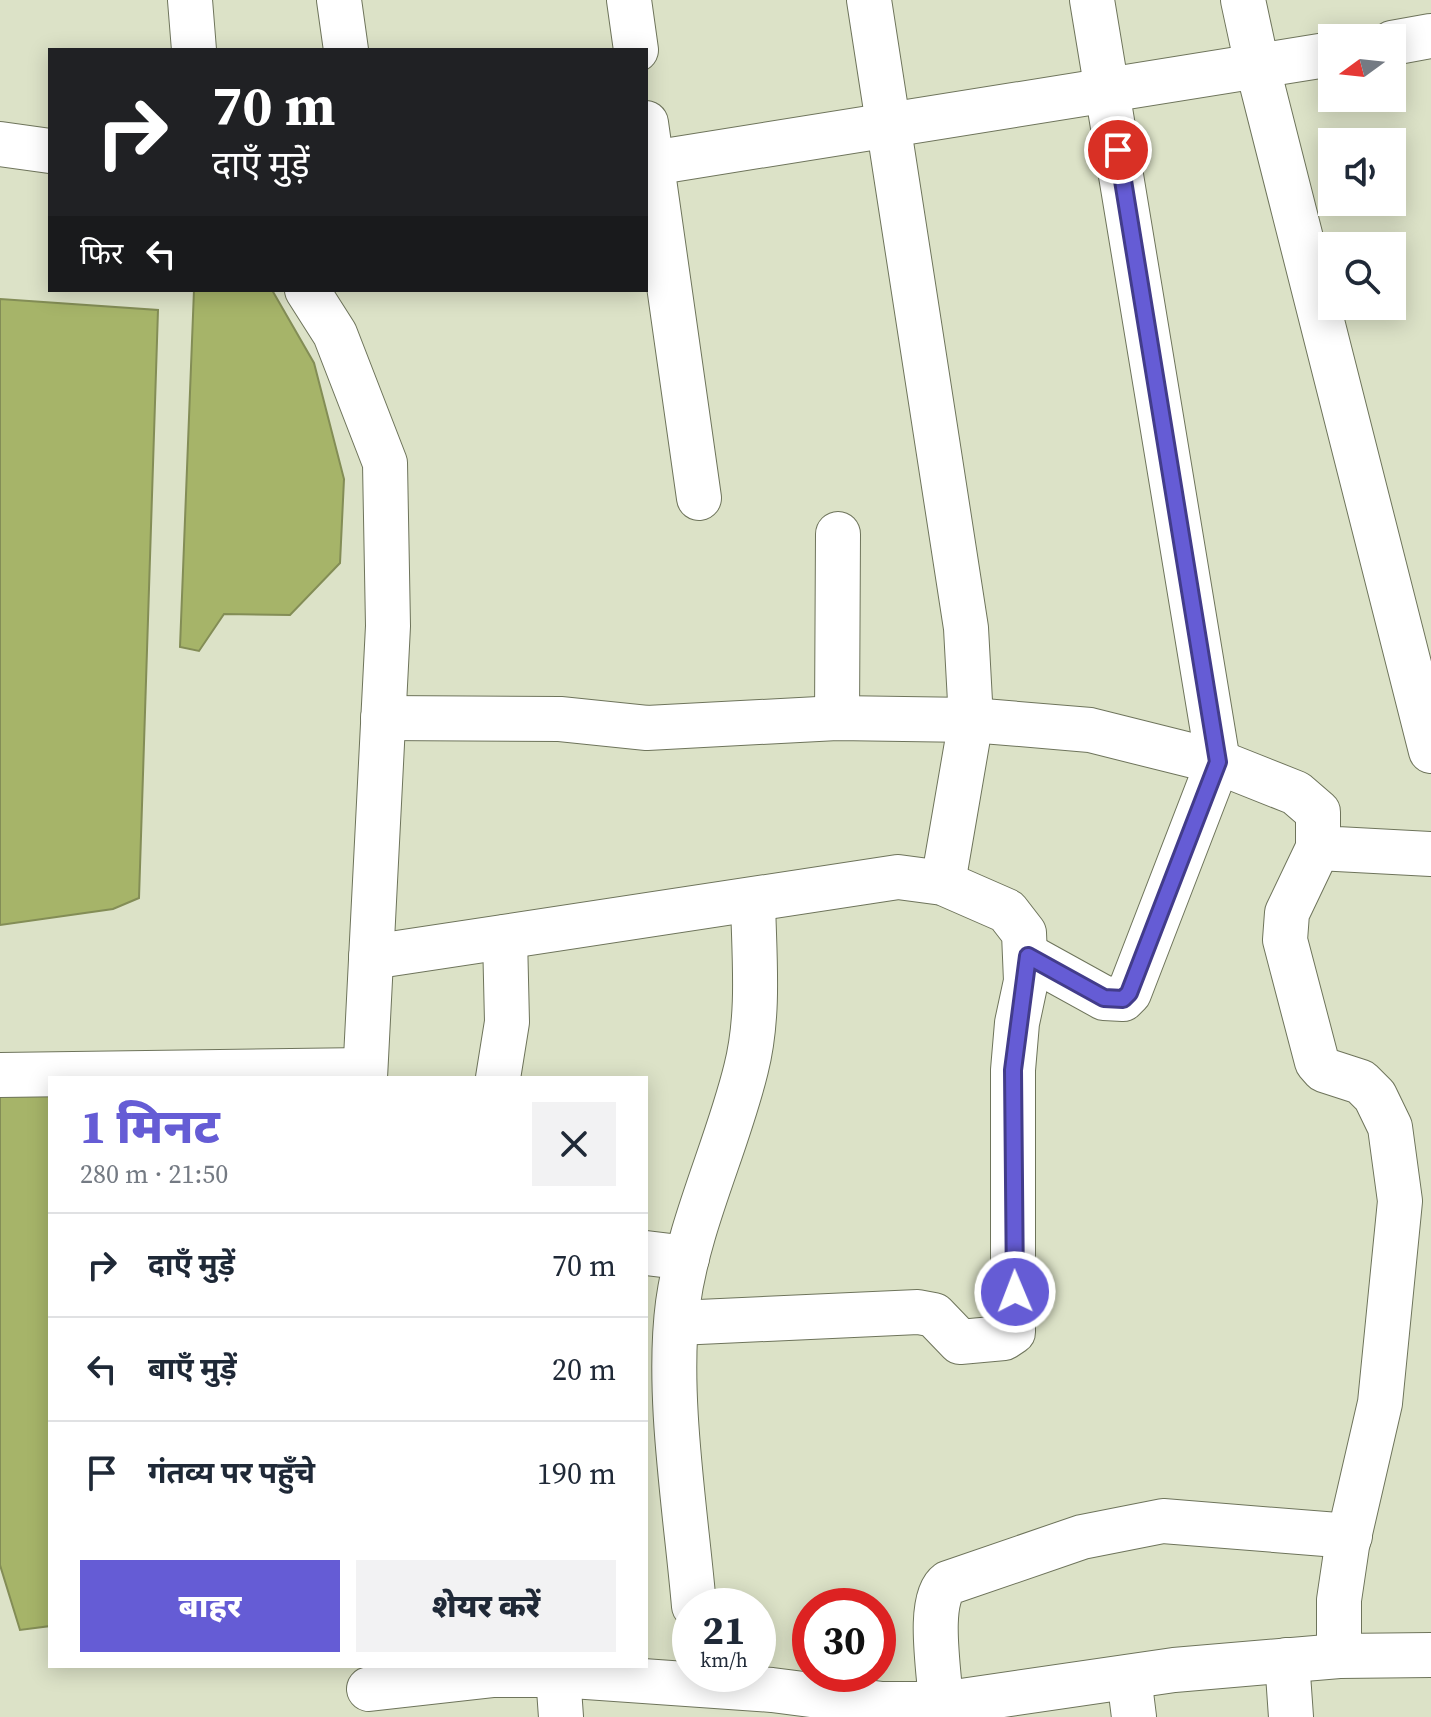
<!DOCTYPE html>
<html lang="hi">
<head>
<meta charset="utf-8">
<style>
	:root { --surface:#fff; --page:#f2f2f3; --text:#1f2937; --muted:#747a83; --line:#e0e1e3; --accent:#655cd5 }
	body { margin:0; font-family:"Source Serif 4","Noto Sans Devanagari",serif; background:var(--page); color:var(--text); height:100vh; display:flex; flex-direction:column; font-size:30px; white-space:nowrap }
	* { box-sizing:border-box; margin:0 }
	p { font-size:26px; color:var(--muted) }
	.icon { flex:none; width:44px; height:44px; fill:none; stroke:currentColor; stroke-width:2; stroke-linecap:round; stroke-linejoin:round }
	.map { position:relative; flex:1; overflow:hidden }
	.details { position:absolute; left:48px; top:1076px; width:600px; height:592px; display:flex; flex-direction:column; background:var(--surface); border-radius:0px; box-shadow:0 4px 20px #0003 }
	.details>* { flex:none }
	.hud { position:absolute; left:48px; top:48px; width:600px; height:244px; border-radius:0px; box-shadow:0 4px 20px #0003; background:#202124; color:#fff; overflow:hidden }
	.needle { width:52px; rotate:255deg }
	.fabs { position:absolute; left:1318px; top:24px; display:grid; gap:16px }
	.fabs a { display:grid; place-items:center; width:88px; height:88px; border-radius:0px; background:var(--surface); box-shadow:0 4px 20px #0003; font-size:40px }
	.speed { position:absolute; left:672px; top:1588px; display:flex; gap:16px; font-size:40px; font-weight:700; text-align:center }
	.speed>* { display:grid; place-content:center; width:104px; height:104px; border-radius:50%; background:var(--surface); box-shadow:0 4px 20px #0003; line-height:1 }
	.speed small { font-size:20px; font-weight:400 }
	.speed .limit { border:12px solid #d22; background:#fff; color:#111 }
	.pin { position:absolute; display:grid; place-items:center; width:68px; height:68px; color:#fff; margin:-34px; border:4px solid #fff; border-radius:50%; box-shadow:0 2px 8px #0007 }
	.me { position:absolute; width:88px; margin:-44px; rotate:359deg; stroke-linejoin:round; filter:drop-shadow(0 0 6px #0008) }
	.turn { display:flex; align-items:center; gap:28px; height:168px; padding:0 32px; font-size:36px }
	.turn .icon { width:104px; height:104px; stroke-width:2.5 }
	.turn b { display:block; font-size:56px; line-height:68px }
	.then { display:flex; align-items:center; height:76px; padding:0 32px; background:#0003; gap:16px; font-size:30px }
	.round { display:grid; place-items:center; flex:none; width:84px; height:84px; border-radius:0px; background:var(--page) }
	.head { display:flex; align-items:center; justify-content:space-between; height:136px; padding:0 32px }
	h1 { font-size:48px; font-weight:800; line-height:60px; color:var(--accent) }
	.action { display:flex; gap:16px; margin-top:auto; padding:16px 32px }
	.action a { flex:1; height:92px; border-radius:0px; background:var(--accent); color:#fff; font-size:32px; font-weight:800; line-height:92px; text-align:center }
	.action a+a { background:var(--page); color:var(--text) }
	ul { padding:0; list-style:none }
	li { display:flex; align-items:center; gap:24px; height:104px; padding:0 32px; border-top:2px solid var(--line) }
	li div { flex:1 }
	li b { display:block; font-size:30px }
	li em { font-style:normal }
	.map>svg:first-child { display:block }
</style>
</head>
<body>
<div class="map">
<svg width="1431" height="1717" viewBox="0 0 1431 1717">
	<rect width="100%" height="100%" fill="#dce2c7"/>
	<g fill="#a6b469" stroke="#838d56" stroke-width="2">
		<path d="M 194,290 L 272,290 L 314,363 L 344,479 L 340,563 L 290,615 L 224,614 L 199,651 L 180,647 Z"/>
		<path d="M 0,299 L 158,310 L 139,898 L 113,909 L 0,925 Z"/>
		<path d="M 50,1093 L 50,1626 L 20,1630 L 0,1565 L 0,1094 Z"/>
	</g>
	<g fill="none" stroke-linecap="round" stroke-linejoin="round">
		<g stroke="#6e745b" stroke-width="46">
			<g id="minor">
				<path d="M 190,0 L 194,50"/>
				<path d="M 339,0 L 346,50"/>
				<path d="M 629,0 L 636,50"/>
				<path d="M 869,0 L 966,628 L 971,720 L 943,883"/>
				<path d="M 1243,0 L 1257,65 L 1431,751"/>
				<path d="M 1392,43 L 1431,36"/>
				<path d="M 646,123 L 699,498"/>
				<path d="M 0,144 L 50,151"/>
				<path d="M 646,164 L 1332,54"/>
				<path d="M 307,290 L 335,334 L 385,463 L 388,626 L 365,1078"/>
				<path d="M 383,718 L 560,719 L 647,728 L 837,718 L 971,720 L 1090,730 L 1218,762 L 1296,793 L 1318,812 L 1318,848 L 1431,854"/>
				<path d="M 837,718 L 838,534"/>
				<path d="M 1318,848 L 1287,913 L 1285,940 L 1317,1062 L 1324,1070 L 1361,1082 L 1375,1096 L 1390,1127 L 1400,1201 L 1380,1403 L 1347,1546 L 1339,1600 L 1339,1656"/>
				<path d="M 1028,956 L 1104,998 L 1123,999 L 1129,993 L 1218,762 L 1092,0"/>
				<path d="M 371,957 L 898,877 L 943,883 L 1007,911 L 1024,933 L 1026,981 L 1017,1023 L 1013,1070 L 1013,1332 L 1004,1338 L 960,1342 L 934,1315 L 918,1312 L 677,1323"/>
				<path d="M 0,1075 L 365,1070"/>
				<path d="M 498,1078 L 507,1022 L 505,937"/>
				<path d="M 646,1253 L 687,1258"/>
				<path d="M 694,1606 C 686,1513 666,1394 678,1303 C 689,1223 727,1147 746,1069 C 760,1014 754,956 753,900"/>
				<path d="M 1287,1660 L 1291,1717"/>
				<path d="M 558,1675 L 561,1717"/>
				<path d="M 1129,1677 L 1134,1717"/>
				<path d="M 369,1689 L 494,1675 L 558,1675 L 772,1690 L 882,1704 L 941,1704 L 1174,1670 L 1339,1656 L 1431,1655"/>
				<path d="M 941,1704 C 940,1676 926,1599 948,1583 L 1082,1537 L 1163,1521 L 1350,1536"/>
			</g>
		</g>
		<use href="#minor" stroke="#fff" stroke-width="44"/>
	</g>
	<g fill="none" stroke-linecap="round" stroke-linejoin="round">
		<g stroke="#423c8a" stroke-width="20">
			<path id="route" d="M 1015,1292 L 1013,1070 L 1028,956 L 1104,998 L 1123,999 L 1129,993 L 1218,762 L 1118,150"/>
		</g>
		<use href="#route" stroke="#655cd5" stroke-width="14"/>
	</g>
</svg>
<div class="fabs">
<a><svg class="needle" viewBox="-14 -14 28 28"><path d="M0-13l5 13h-10z" fill="#e53935"/><path d="M0 13l5-13h-10z" fill="#747a83"/></svg></a>
<a><svg class="icon" aria-label="sound" viewBox="0 0 24 24"><path d="M4 9h4l5-4v14l-5-4H4zM17 9q2 3 0 6"/></svg></a>
<a><svg class="icon" aria-label="search" viewBox="0 0 24 24"><circle cx="10" cy="10" r="6"/><path d="M15 15l6 6"/></svg></a>
</div>
<div class="speed"><div>21<small>km/h</small></div><div class="limit">30</div></div>
<div class="pin" style="left:1118px;top:150px;background:#d93025"><svg class="icon" aria-label="arrive" viewBox="0 0 24 24"><path d="M6 21V4h12l-3 4 3 4H6"/></svg></div>
<svg class="me" style="left:1015px;top:1292px" viewBox="-20 -20 40 40"><circle r="17" fill="#655cd5" stroke="#fff" stroke-width="3"/><path d="M0-11L8 9 0 5-8 9z" fill="#fff"/></svg>
<div class="hud">
<div class="turn"><svg class="icon" aria-label="right" viewBox="0 0 24 24"><path d="M7 20v-9h11M14 6l5 5-5 5"/></svg><div><b>70 m</b>दाएँ मुड़ें</div></div>
<div class="then">फिर<svg class="icon" aria-label="left" viewBox="0 0 24 24"><path d="M17 20v-9H6M10 6l-5 5 5 5"/></svg></div>
</div>
<section class="details">
<div class="head"><div><h1>1 मिनट</h1><p>280 m · 21:50</p></div><a class="round"><svg class="icon" aria-label="close" viewBox="0 0 24 24"><path d="M6 6l12 12M18 6L6 18"/></svg></a></div>
<ul>
<li><svg class="icon" aria-label="right" viewBox="0 0 24 24"><path d="M7 20v-9h11M14 6l5 5-5 5"/></svg><div><b>दाएँ मुड़ें</b></div><em>70 m</em></li>
<li><svg class="icon" aria-label="left" viewBox="0 0 24 24"><path d="M17 20v-9H6M10 6l-5 5 5 5"/></svg><div><b>बाएँ मुड़ें</b></div><em>20 m</em></li>
<li><svg class="icon" aria-label="arrive" viewBox="0 0 24 24"><path d="M6 21V4h12l-3 4 3 4H6"/></svg><div><b>गंतव्य पर पहुँचे</b></div><em>190 m</em></li>
</ul>
<div class="action"><a>बाहर</a><a>शेयर करें</a></div>
</section>
</div>
</body>
</html>
